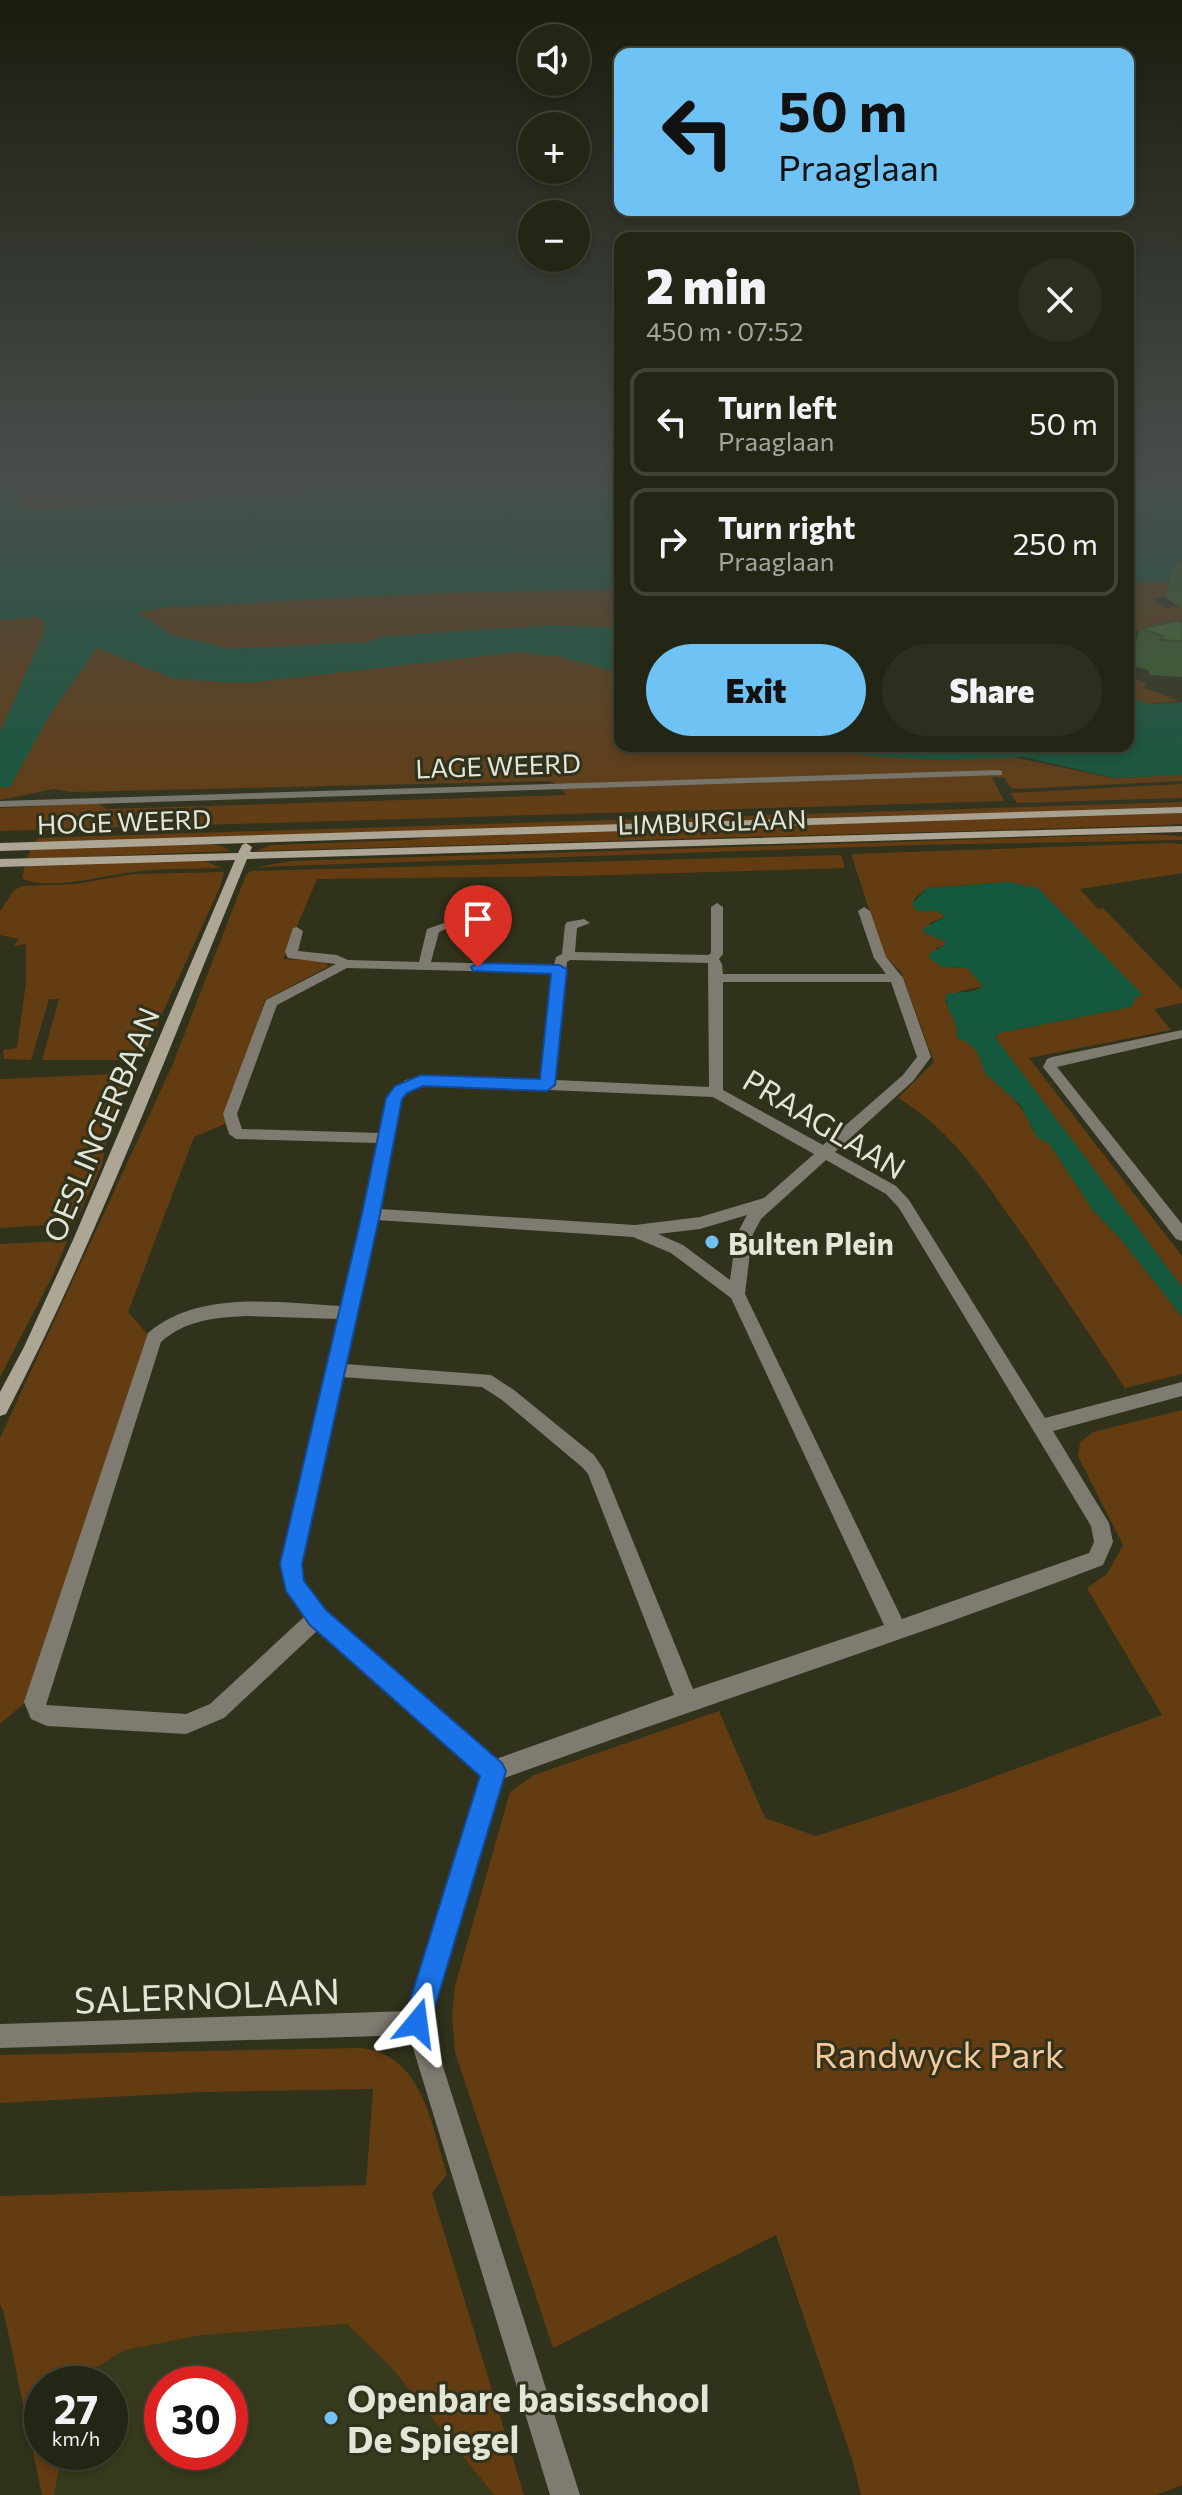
<!DOCTYPE html>
<html lang="en">
<head>
<meta charset="utf-8">
<style>
	:root { --surface:#242615; --page:#2c2e1e; --text:#f1f3f6; --muted:#a3a5a0; --line:#414334; --accent:#6fc2f4 }
	body { margin:0; font-family:Commissioner,sans-serif; background:var(--page); color:var(--text); height:100vh; display:flex; flex-direction:column; font-size:30px; white-space:nowrap }
	* { box-sizing:border-box; margin:0 }
	p { font-size:26px; color:var(--muted) }
	.icon { flex:none; width:44px; height:44px; fill:none; stroke:currentColor; stroke-width:2; stroke-linecap:round; stroke-linejoin:round }
	.map { position:relative; flex:1; overflow:hidden }
	.side { position:absolute; left:614px; top:232px; width:520px; height:520px; display:flex; flex-direction:column; background:var(--surface); border-radius:16px; box-shadow:0 4px 12px #0003,0 0 0 2px var(--line) }
	.side>* { flex:none }
	.banner { position:absolute; left:614px; top:48px; width:520px; height:168px; border-radius:16px; box-shadow:0 4px 12px #0003,0 0 0 2px var(--line); background:#6fc2f4; color:#111; overflow:hidden }
	.controls { position:absolute; left:518px; top:24px; display:grid; gap:16px }
	.controls a { display:grid; place-items:center; width:72px; height:72px; border-radius:50%; background:var(--surface); box-shadow:0 4px 12px #0003,0 0 0 2px var(--line); font-size:40px }
	.speed { position:absolute; left:24px; top:2366px; display:flex; gap:16px; font-size:40px; font-weight:700; text-align:center }
	.speed>* { display:grid; place-content:center; width:104px; height:104px; border-radius:50%; background:var(--surface); box-shadow:0 4px 12px #0003,0 0 0 2px var(--line); line-height:1 }
	.speed small { font-size:20px; font-weight:400 }
	.speed .limit { border:12px solid #d22; background:#fff; color:#111 }
	.pin { position:absolute; display:grid; place-items:center; width:68px; height:68px; color:#fff; margin:-82px -34px; border-radius:50% 50% 50% 0; rotate:-45deg; box-shadow:0 0 8px #0007 }
	.pin .icon { rotate:45deg }
	.me { position:absolute; width:88px; margin:-44px; rotate:16deg; stroke-linejoin:round; filter:drop-shadow(0 0 6px #0008) }
	.turn { display:flex; align-items:center; gap:28px; height:168px; padding:0 32px; font-size:36px }
	.turn .icon { width:104px; height:104px; stroke-width:2.5 }
	.turn b { display:block; font-size:56px; line-height:68px }
	.round { display:grid; place-items:center; flex:none; width:84px; height:84px; border-radius:42px; background:var(--page) }
	.summary { display:flex; align-items:center; justify-content:space-between; height:136px; padding:0 32px }
	h1 { font-size:48px; font-weight:800; line-height:60px }
	.primary-button { display:flex; gap:16px; margin-top:auto; padding:16px 32px }
	.primary-button a { flex:1; height:92px; border-radius:48px; background:var(--accent); color:#111; font-size:32px; font-weight:800; line-height:92px; text-align:center }
	.primary-button a+a { background:var(--page); color:var(--text) }
	ul { padding:0; list-style:none }
	li { display:flex; align-items:center; gap:24px; height:108px; margin:0 16px 12px; padding:0 16px; border:4px solid var(--line); border-radius:16px }
	li div { flex:1 }
	li b { display:block; font-size:30px }
	li em { font-style:normal }
	.map>svg:first-child { display:block }
</style>
</head>
<body>
<div class="map">
<svg width="1182" height="2495" viewBox="0 0 1182 2495">
	<rect width="100%" height="100%" fill="#30321c"/>
	<path fill="#383a1d" fill-rule="evenodd" d="M 347,2324 L 392,2367 L 494,2495 L 54,2495 L 62,2452 L 110,2452 L 110,2384 L 75,2384 L 75,2380 L 125,2350 L 203,2335 ZM 162,2384 L 230,2384 L 230,2452 L 162,2452 Z"/>
	<g fill="#643c12" fill-rule="evenodd">
		<path d="M 25,484 L 620,484 L 346,490 L 37,510 L 23,508 L 21,504 Z"/>
		<path d="M 1175,582 L 1168,596 L 1154,599 L 1168,608 L 1182,605 L 1182,640 L 1148,629 L 1128,631 L 1128,583 Z"/>
		<path d="M 620,589 L 620,631 L 610,627 L 553,626 L 403,635 L 383,636 L 369,642 L 232,649 L 172,635 L 137,612 L 168,607 L 435,593 Z"/>
		<path d="M 37,617 L 44,621 L 45,630 L 0,732 L 0,620 Z"/>
		<path d="M 97,648 L 175,679 L 247,683 L 517,652 L 562,657 L 620,673 L 620,746 L 794,746 L 871,756 L 944,760 L 1007,756 L 1113,778 L 1182,775 L 1182,781 L 1016,789 L 1010,787 L 1004,778 L 992,777 L 1004,801 L 0,831 L 0,808 L 97,803 L 107,809 L 567,795 L 551,781 L 72,792 L 54,789 L 0,800 L 0,787 L 10,786 L 50,714 Z"/>
		<path d="M 1128,675 L 1146,684 L 1144,688 L 1180,701 L 1149,704 L 1128,697 Z"/>
		<path d="M 1182,784 L 1182,798 L 1179,798 L 1017,803 L 1010,793 Z"/>
		<path d="M 1182,802 L 1182,809 L 35,843 L 37,838 Z"/>
		<path d="M 1182,813 L 1182,824 L 1139,826 L 256,851 L 271,845 L 411,840 L 439,836 Z"/>
		<path d="M 1144,834 L 1182,836 L 1182,840 L 918,845 L 257,867 L 291,861 Z"/>
		<path d="M 1169,843 L 1182,844 L 1182,873 L 1080,889 L 1098,909 L 1103,908 L 1182,990 L 1182,1003 L 1154,1009 L 1171,1030 L 1029,1058 L 1182,1256 L 1182,1287 L 1010,1059 L 1011,1096 L 1027,1116 L 1032,1129 L 1050,1145 L 1092,1209 L 1124,1243 L 1182,1317 L 1182,1374 L 1125,1388 C 1091,1337 1057,1285 1022,1234 C 985,1182 953,1131 898,1098 L 934,1062 L 901,972 L 884,955 L 851,854 ZM 1009,882 L 1131,1007 L 999,1033 L 995,1037 L 1003,1048 L 975,1048 L 958,1026 L 945,1001 L 958,992 L 983,986 L 967,968 L 942,967 L 936,948 L 946,945 L 945,940 L 926,934 L 930,923 L 946,916 L 935,911 L 918,911 L 914,899 L 927,888 Z"/>
		<path d="M 207,844 L 219,845 L 230,851 L 27,859 L 31,848 Z"/>
		<path d="M 841,855 L 845,868 L 576,876 L 317,879 L 283,959 L 323,961 L 329,966 L 265,1000 L 225,1124 L 194,1137 L 128,1312 L 150,1337 L 28,1700 L 0,1724 L 0,1438 L 172,1066 L 246,875 L 251,871 Z"/>
		<path d="M 203,860 L 221,868 C 192,869 162,868 133,872 C 106,875 45,892 22,878 L 25,865 Z"/>
		<path d="M 224,872 L 220,887 L 147,1047 L 123,1060 L 42,1060 L 59,999 L 49,999 L 31,1060 L 4,1059 L 3,1050 L 17,1048 L 26,983 L 26,944 L 13,946 L 19,939 L 0,935 L 0,911 L 14,890 L 23,886 L 76,884 L 133,874 Z"/>
		<path d="M 114,1074 L 125,1080 L 125,1091 L 109,1128 L 102,1165 L 75,1223 L 0,1228 L 0,1079 Z"/>
		<path d="M 67,1241 L 53,1275 L 0,1377 L 0,1244 Z"/>
		<path d="M 1182,1410 L 1182,2485 L 1156,2495 L 861,2495 L 852,2459 L 776,2235 L 553,2348 L 455,2052 L 452,2015 L 455,1986 L 510,1792 L 534,1775 L 719,1711 L 765,1818 L 816,1836 L 953,1792 L 1162,1715 L 1087,1588 L 1107,1574 L 1123,1545 L 1078,1456 L 1080,1442 L 1093,1432 Z"/>
		<path d="M 360,2048 C 423,2054 431,2124 447,2174 L 432,2193 L 524,2495 L 494,2495 L 392,2368 L 347,2324 L 203,2335 L 125,2350 L 75,2380 L 75,2384 L 42,2384 L 42,2452 L 62,2452 L 54,2495 L 42,2495 L 4,2313 L 0,2304 L 0,2196 L 366,2185 L 373,2089 L 203,2092 L 0,2103 L 0,2055 Z"/>
	</g>
	<g fill="#14593e">
		<path d="M 0,484 L 25,484 L 21,504 L 23,508 L 37,510 L 346,490 L 620,486 L 620,589 L 435,593 L 168,607 L 137,612 L 172,635 L 232,649 L 368,642 L 383,636 L 403,635 L 553,625 L 610,627 L 620,631 L 620,673 L 562,657 L 517,652 L 247,683 L 175,679 L 97,648 L 50,714 L 10,787 L 0,787 L 0,732 L 45,630 L 44,621 L 36,617 L 0,620 Z"/>
		<path d="M 1128,484 L 1182,484 L 1182,581 L 1128,583 Z"/>
		<path d="M 1128,697 L 1149,704 L 1182,702 L 1182,775 L 1113,778 L 1024,757 L 944,760 L 871,756 L 794,746 L 1128,746 Z"/>
		<path d="M 1009,882 L 1038,888 L 1143,995 L 1136,997 L 1131,1007 L 999,1033 L 995,1037 L 1182,1287 L 1182,1317 L 1124,1243 L 1092,1209 L 1050,1145 L 1037,1137 L 1020,1105 L 984,1072 C 981,1056 974,1042 957,1039 C 959,1020 944,1009 946,994 L 973,991 L 983,986 L 967,968 L 942,967 L 929,958 L 930,953 L 945,945 L 945,941 L 926,934 L 922,929 L 946,916 L 935,911 L 918,911 L 912,904 L 927,888 Z"/>
	</g>
	<g fill="none" stroke-linecap="round" stroke-linejoin="round">
		<g fill="#7f7b71" fill-rule="evenodd">
			<path d="M 998,770 L 1002,771 L 1002,775 L 0,807 L 0,801 Z"/>
			<path d="M 717,903 L 723,907 L 723,954 L 719,959 L 722,964 L 723,974 L 886,974 L 874,958 L 858,911 L 864,907 L 870,911 L 886,957 L 903,978 L 931,1057 L 913,1081 L 835,1152 L 896,1186 L 909,1200 L 1045,1418 L 1182,1382 L 1182,1396 L 1053,1431 L 1109,1523 L 1113,1542 L 1103,1565 C 904,1641 702,1706 502,1779 L 429,2023 L 580,2495 L 550,2495 L 409,2035 L 0,2048 L 0,2024 L 409,2011 L 481,1775 L 318,1630 L 224,1718 L 186,1734 L 47,1726 L 31,1719 L 24,1702 L 148,1333 C 199,1289 279,1303 342,1306 L 378,1143 L 236,1139 L 229,1134 L 223,1114 L 266,1000 L 336,964 L 288,958 L 285,952 L 293,928 L 297,927 L 303,931 L 298,951 L 337,955 L 348,960 L 419,962 L 427,929 L 444,923 L 450,927 L 439,932 L 431,962 L 554,965 L 556,957 L 562,954 L 565,925 L 567,922 L 584,919 L 590,923 L 577,928 L 575,952 L 708,955 L 711,953 L 711,907 ZM 570,960 L 708,963 L 709,1087 L 555,1080 L 567,962 ZM 347,968 L 553,973 L 540,1080 L 431,1075 L 405,1080 L 387,1098 L 380,1133 L 242,1129 L 237,1114 L 277,1005 ZM 723,982 L 891,982 L 917,1057 L 903,1075 L 823,1145 L 723,1090 ZM 431,1085 L 713,1097 L 814,1154 L 764,1198 L 700,1217 L 635,1225 L 380,1209 L 401,1100 L 414,1087 ZM 826,1160 L 886,1194 L 899,1208 L 1091,1526 L 1094,1542 L 1089,1553 L 902,1619 L 745,1294 L 752,1236 L 761,1219 ZM 747,1215 L 736,1236 L 730,1280 L 683,1245 L 658,1234 L 700,1229 ZM 377,1220 L 633,1237 L 671,1253 L 731,1298 L 884,1625 L 693,1689 L 604,1470 L 594,1455 L 514,1390 L 491,1375 L 345,1364 ZM 245,1316 L 338,1319 L 283,1554 C 281,1579 290,1597 305,1616 L 210,1704 L 186,1714 L 46,1705 L 161,1342 C 186,1320 213,1318 245,1316 ZM 342,1377 L 482,1387 L 502,1400 L 582,1467 L 588,1474 L 674,1695 L 496,1759 L 325,1610 L 305,1584 L 302,1564 Z"/>
			<path d="M 1182,1030 L 1182,1038 L 1057,1067 L 1182,1224 L 1182,1241 L 1176,1239 L 1043,1067 L 1047,1059 L 1052,1057 Z"/>
		</g>
		<g fill="#ada695" fill-rule="evenodd">
			<path d="M 1182,807 L 1182,813 L 0,851 L 0,843 Z"/>
			<path d="M 1182,826 L 1182,832 L 247,859 C 170,1045 99,1235 6,1414 L 0,1416 L 0,1392 L 24,1347 L 73,1240 L 235,860 L 0,867 L 0,859 L 238,853 L 242,845 L 246,843 L 252,847 L 250,852 Z"/>
		</g>
	</g>
	<g fill="#3c612d">
		<path d="M 1182,562 L 1182,608 L 1164,597 L 1175,563 Z"/>
		<path d="M 1182,622 L 1182,677 L 1149,675 L 1150,671 L 1129,664 L 1140,629 Z"/>
	</g>
	<path fill="#467134" stroke="#314f24" stroke-width="2" d="M 1176,621 L 1182,622 L 1182,641 L 1161,640 L 1164,636 L 1140,629 Z"/>
	<linearGradient id="sky" x2="0" y2="1"><stop stop-color="#1a1c0f"/><stop offset="0.58" stop-color="#484f4b"/><stop offset="1" stop-color="#484f4b" stop-opacity="0"/></linearGradient>
	<rect width="1182" height="833" fill="url(#sky)"/>
	<path fill="#1a73e8" stroke="#114b97" stroke-width="2" d="M 478,963 L 559,965 L 567,969 L 555,1085 L 547,1091 L 423,1086 L 407,1093 L 402,1099 L 380,1214 L 302,1564 L 304,1581 L 326,1610 L 502,1763 L 506,1771 L 430,2023 L 426,2033 L 417,2037 L 407,2033 L 403,2023 L 480,1776 L 310,1625 L 286,1591 L 280,1564 L 362,1214 L 386,1098 L 395,1086 L 421,1075 L 540,1079 L 551,974 L 473,971 L 471,967 Z"/>
	<g fill="#6fc2f4" stroke="#30321c" stroke-width="3">
		<circle cx="712" cy="1242" r="8"/>
		<circle cx="331" cy="2418" r="8"/>
	</g>
	<g text-anchor="middle" dominant-baseline="central" stroke-width="6" stroke-linejoin="round" paint-order="stroke">
		<g font-size="26" fill="#e3e5d7" stroke="#30321c">
			<text transform="translate(498 765) rotate(-2)">LAGE WEERD</text>
			<text transform="translate(124 821) rotate(-2)">HOGE WEERD</text>
			<text transform="translate(712 821) rotate(-2)">LIMBURGLAAN</text>
		</g>
		<g font-size="30" fill="#e3e5d7" stroke="#30321c">
			<text transform="translate(825 1123) rotate(31)">PRAAGLAAN</text>
			<text transform="translate(100 1124) rotate(-67)">OESLINGERBAAN</text>
		</g>
		<g font-size="30" font-weight="bold" fill="#e3e5d7" stroke="#30321c" text-anchor="start">
			<text x="728" y="1242">Bulten Plein</text>
		</g>
		<g font-size="36" fill="#e3e5d7" stroke="#30321c">
			<text transform="translate(207 1994) rotate(-2)">SALERNOLAAN</text>
		</g>
		<g font-size="36" fill="#f8c89d" stroke="#30321c">
			<text x="939" y="2053">Randwyck Park</text>
		</g>
		<g font-size="36" font-weight="bold" fill="#e3e5d7" stroke="#30321c" text-anchor="start">
			<text x="347" y="2397">Openbare basisschool<tspan x="347" dy="41">De Spiegel</tspan></text>
		</g>
	</g>
</svg>
<div class="controls">
<a><svg class="icon" aria-label="sound" viewBox="0 0 24 24"><path d="M4 9h4l5-4v14l-5-4H4zM17 9q2 3 0 6"/></svg></a>
<a>+</a>
<a>−</a>
</div>
<div class="speed"><div>27<small>km/h</small></div><div class="limit">30</div></div>
<div class="pin" style="left:478px;top:967px;background:#d93025"><svg class="icon" aria-label="arrive" viewBox="0 0 24 24"><path d="M6 21V4h12l-3 4 3 4H6"/></svg></div>
<svg class="me" style="left:417px;top:2023px" viewBox="-20 -20 40 40"><path d="M0-17L14 15 0 8-14 15z" fill="#1a73e8" stroke="#fff" stroke-width="4"/></svg>
<div class="banner">
<div class="turn"><svg class="icon" aria-label="left" viewBox="0 0 24 24"><path d="M17 20v-9H6M10 6l-5 5 5 5"/></svg><div><b>50 m</b>Praaglaan</div></div>
</div>
<section class="side">
<div class="summary"><div><h1>2 min</h1><p>450 m · 07:52</p></div><a class="round"><svg class="icon" aria-label="close" viewBox="0 0 24 24"><path d="M6 6l12 12M18 6L6 18"/></svg></a></div>
<ul>
<li><svg class="icon" aria-label="left" viewBox="0 0 24 24"><path d="M17 20v-9H6M10 6l-5 5 5 5"/></svg><div><b>Turn left</b><p>Praaglaan</p></div><em>50 m</em></li>
<li><svg class="icon" aria-label="right" viewBox="0 0 24 24"><path d="M7 20v-9h11M14 6l5 5-5 5"/></svg><div><b>Turn right</b><p>Praaglaan</p></div><em>250 m</em></li>
</ul>
<div class="primary-button"><a>Exit</a><a>Share</a></div>
</section>
</div>
</body>
</html>
